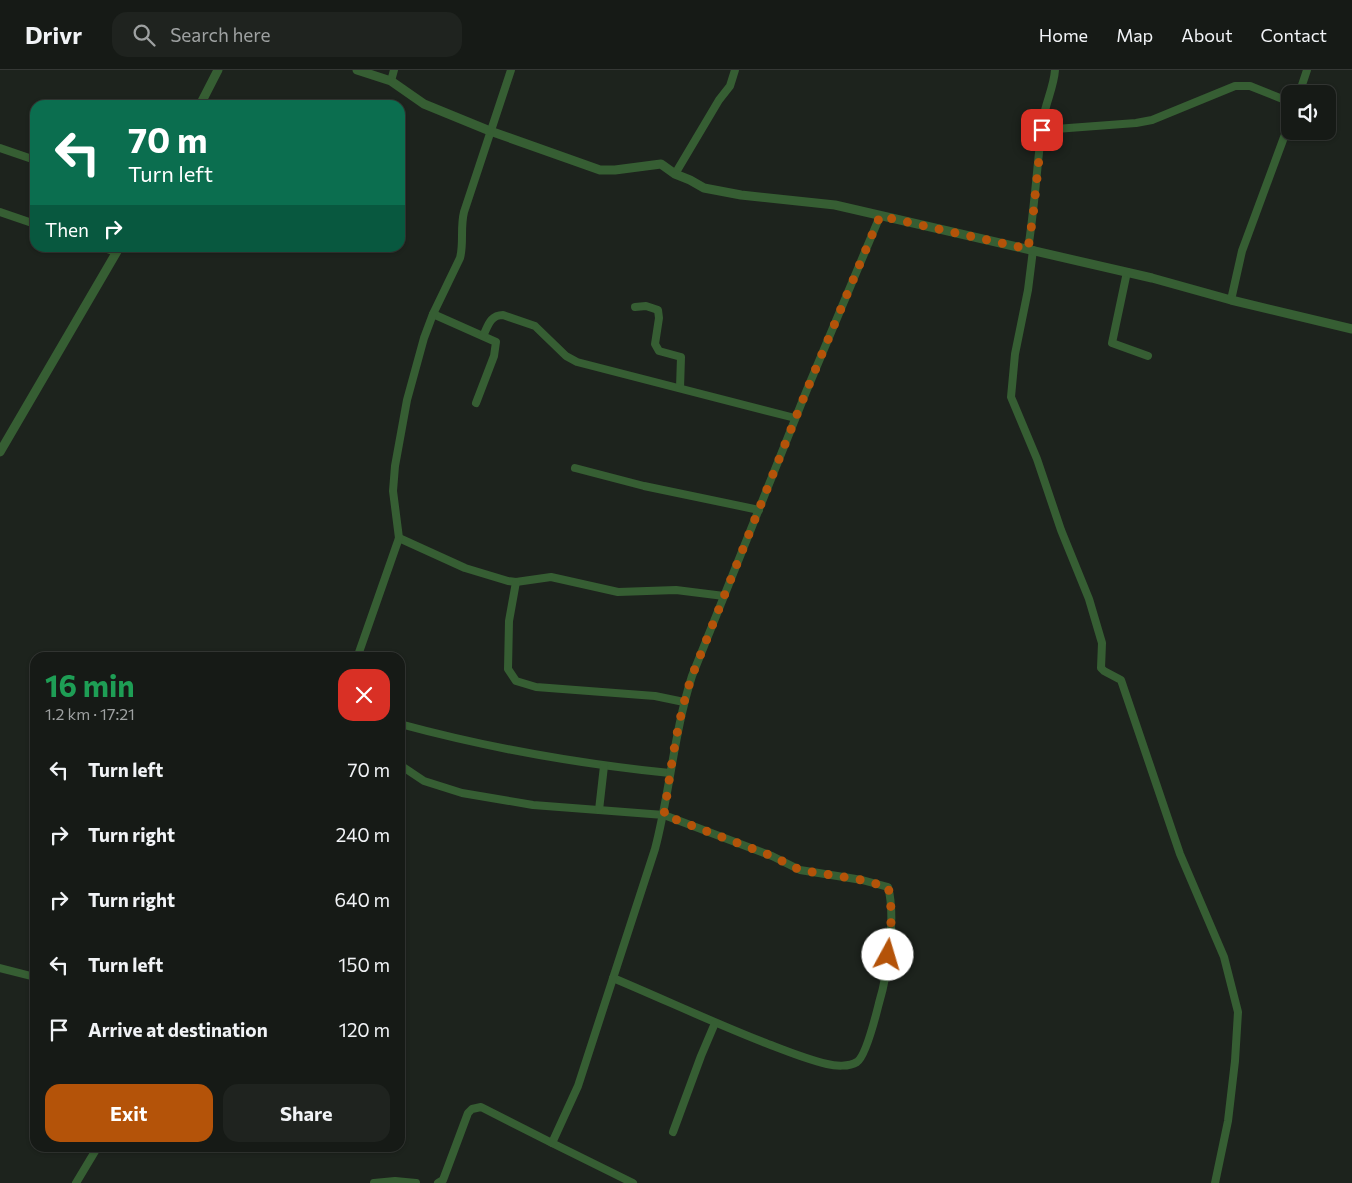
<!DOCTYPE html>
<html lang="en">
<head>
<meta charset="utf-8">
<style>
	:root { --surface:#161a16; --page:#1f231f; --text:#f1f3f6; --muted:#9ea1a1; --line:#353835; --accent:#b45309 }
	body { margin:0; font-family:Commissioner,sans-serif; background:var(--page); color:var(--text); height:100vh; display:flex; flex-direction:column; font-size:19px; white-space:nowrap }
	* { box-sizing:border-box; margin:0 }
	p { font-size:16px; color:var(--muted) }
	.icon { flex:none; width:28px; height:28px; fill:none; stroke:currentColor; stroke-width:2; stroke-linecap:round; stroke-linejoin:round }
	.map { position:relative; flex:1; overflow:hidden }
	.sheet { position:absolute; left:30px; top:582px; width:375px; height:500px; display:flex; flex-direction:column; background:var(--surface); border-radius:15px; box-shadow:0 1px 4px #0004,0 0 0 1px var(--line) }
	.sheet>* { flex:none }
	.top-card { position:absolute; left:30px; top:30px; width:375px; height:152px; border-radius:15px; box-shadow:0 1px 4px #0004,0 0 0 1px var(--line); background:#0b6e4f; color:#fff; overflow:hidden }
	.buttons { position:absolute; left:1281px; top:15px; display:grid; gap:10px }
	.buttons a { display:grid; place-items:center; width:55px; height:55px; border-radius:10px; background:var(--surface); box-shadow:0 1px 4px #0004,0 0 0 1px var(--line); font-size:25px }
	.pin { position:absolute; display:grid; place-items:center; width:42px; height:42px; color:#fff; margin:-21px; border-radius:10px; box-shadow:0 2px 8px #0006 }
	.me { position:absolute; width:55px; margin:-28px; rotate:6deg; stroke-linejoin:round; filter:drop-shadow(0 0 4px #0008) }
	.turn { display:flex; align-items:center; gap:18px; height:105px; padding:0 15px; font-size:22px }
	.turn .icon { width:65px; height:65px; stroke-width:2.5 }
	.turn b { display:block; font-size:35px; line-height:42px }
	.then { display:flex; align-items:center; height:48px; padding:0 15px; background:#0003; gap:10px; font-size:19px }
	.round { display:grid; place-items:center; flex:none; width:52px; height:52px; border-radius:15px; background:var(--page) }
	.overview { display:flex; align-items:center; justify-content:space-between; height:85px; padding:0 15px }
	h1 { font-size:30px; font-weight:700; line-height:38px; color:#1e9e55 }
	.button { display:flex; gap:10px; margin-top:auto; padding:10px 15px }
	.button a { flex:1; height:58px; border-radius:15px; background:var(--accent); color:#fff; font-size:20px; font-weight:700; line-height:58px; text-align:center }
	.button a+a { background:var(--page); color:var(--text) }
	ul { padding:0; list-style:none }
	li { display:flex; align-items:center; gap:15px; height:65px; padding:0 15px }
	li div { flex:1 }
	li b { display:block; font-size:19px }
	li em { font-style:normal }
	header { display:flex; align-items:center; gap:30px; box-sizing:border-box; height:70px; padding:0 25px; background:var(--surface); border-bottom:1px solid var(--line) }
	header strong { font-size:24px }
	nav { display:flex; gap:28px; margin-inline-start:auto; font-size:18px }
	.search { width:350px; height:45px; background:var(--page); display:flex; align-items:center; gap:12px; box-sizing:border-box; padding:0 18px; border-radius:15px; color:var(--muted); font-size:19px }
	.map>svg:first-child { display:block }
</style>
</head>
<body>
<header>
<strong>Drivr</strong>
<div class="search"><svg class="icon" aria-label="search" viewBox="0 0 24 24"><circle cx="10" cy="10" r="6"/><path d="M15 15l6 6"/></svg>Search here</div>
<nav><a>Home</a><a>Map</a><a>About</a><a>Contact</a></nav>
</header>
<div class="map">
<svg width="1352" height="1113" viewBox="0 0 1352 1113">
	<rect width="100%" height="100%" fill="#1d231d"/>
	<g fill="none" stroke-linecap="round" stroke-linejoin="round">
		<g stroke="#365e33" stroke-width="8">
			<path d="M 391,11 L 394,0"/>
			<path d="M 1299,24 L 1307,0"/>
			<path d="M 1042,60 L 1136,53 L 1152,50 L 1235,16 L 1250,16 L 1290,32"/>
			<path d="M 0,78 L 35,90"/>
			<path d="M 675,104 L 719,30 L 730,16 L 735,0"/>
			<path d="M 0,142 L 35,154"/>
			<path d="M 104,178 L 116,182"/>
			<path d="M 1028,179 C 1035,136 1037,92 1043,49 C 1046,32 1054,16 1055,0"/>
			<path d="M 1033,180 L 1028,220 L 1015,284 L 1011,327 L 1037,389 L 1061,460 L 1089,529 L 1102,573 L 1101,598 L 1104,601 L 1121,610 L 1180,784 L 1224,887 L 1238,942 L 1235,991 L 1228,1051 L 1215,1113"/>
			<path d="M 1127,202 L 1112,273 L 1148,286"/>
			<path d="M 1231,230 L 1242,181 L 1290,51"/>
			<path d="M 635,237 L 646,236 L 658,240 L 659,248 L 655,274 L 659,281 L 681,287 L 680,318"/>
			<path d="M 433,244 L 496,272 L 494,286 L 476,333"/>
			<path d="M 483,266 C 488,256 490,245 503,245 L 535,256 L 566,286 L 577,292 L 795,348"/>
			<path d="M 575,398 L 644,416 L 759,440"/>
			<path d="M 399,468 L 465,498 L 508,511 L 516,512 L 551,507 L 618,522 L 676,520 L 724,526"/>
			<path d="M 516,512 L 509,551 L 508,599 L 516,611 L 536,617 L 655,626 L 684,632"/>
			<path d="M 357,588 L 399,468 L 393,421 L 395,396 L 407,330 L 424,268 L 433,244 L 460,188 C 464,173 460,158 464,142 L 511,0"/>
			<path d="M 400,654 C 489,678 579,694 670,703"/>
			<path d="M 400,695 L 424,711 L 462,723 L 533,735 L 664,745 L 772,786 L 800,800 L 862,810 L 888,817 C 896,846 888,903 879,933 C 876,945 866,986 857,992 C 849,997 835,996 827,994 C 805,989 784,980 763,972 C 712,952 663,929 613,908"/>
			<path d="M 599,740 L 604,696"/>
			<path d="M 0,898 L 35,907"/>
			<path d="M 673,1062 L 701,986 L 715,953"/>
			<path d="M 552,1073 L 633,1113"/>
			<path d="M 76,1113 L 97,1078"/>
			<path d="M 374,1113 L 395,1111 L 416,1113"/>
			<path d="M 438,1113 L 443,1110 L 468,1043 L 472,1039 L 481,1037 L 552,1073 L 578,1016 L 655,779 C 670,722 674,662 692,606 L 806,322 L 880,146"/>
		</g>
		<g stroke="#365e33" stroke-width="9">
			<path d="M 357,0 L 391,11 L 424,34 L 490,61 L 600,100 L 615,100 L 661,94 L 675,104 L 690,110 L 704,118 L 741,125 L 835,135 L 1152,208 L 1231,230 L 1352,259"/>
			<path d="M 200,35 L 218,0"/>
			<path d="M 0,382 L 119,178"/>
		</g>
	</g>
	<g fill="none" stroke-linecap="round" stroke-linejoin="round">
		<path stroke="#b45309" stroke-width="9" stroke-dasharray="0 16.2" d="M 888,885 C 891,866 893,835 888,817 L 862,810 L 800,800 L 772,786 L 664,745 C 671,698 677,650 692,606 L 806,322 L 880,146 L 1028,179 L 1033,146 L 1042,60"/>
	</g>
</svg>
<div class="buttons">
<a><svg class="icon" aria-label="sound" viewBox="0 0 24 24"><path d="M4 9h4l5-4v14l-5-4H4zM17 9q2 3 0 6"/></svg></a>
</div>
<div class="pin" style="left:1042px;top:60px;background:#d93025"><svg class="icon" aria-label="arrive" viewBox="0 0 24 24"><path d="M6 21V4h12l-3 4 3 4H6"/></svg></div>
<svg class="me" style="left:888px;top:885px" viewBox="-20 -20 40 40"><circle r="19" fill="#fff"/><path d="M0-13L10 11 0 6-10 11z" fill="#b45309"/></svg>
<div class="top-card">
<div class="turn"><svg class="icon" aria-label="left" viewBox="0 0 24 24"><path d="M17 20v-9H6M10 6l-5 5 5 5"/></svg><div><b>70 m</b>Turn left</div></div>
<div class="then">Then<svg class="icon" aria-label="right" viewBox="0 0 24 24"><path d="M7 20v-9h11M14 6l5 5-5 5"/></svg></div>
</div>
<section class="sheet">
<div class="overview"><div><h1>16 min</h1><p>1.2 km · 17:21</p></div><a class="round" style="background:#d93025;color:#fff"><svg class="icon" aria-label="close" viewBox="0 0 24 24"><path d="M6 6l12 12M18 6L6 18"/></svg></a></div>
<ul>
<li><svg class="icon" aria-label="left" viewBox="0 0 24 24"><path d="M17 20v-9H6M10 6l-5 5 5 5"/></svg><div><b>Turn left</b></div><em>70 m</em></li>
<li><svg class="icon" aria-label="right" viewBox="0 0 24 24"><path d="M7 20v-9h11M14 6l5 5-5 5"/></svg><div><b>Turn right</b></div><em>240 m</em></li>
<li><svg class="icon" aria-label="right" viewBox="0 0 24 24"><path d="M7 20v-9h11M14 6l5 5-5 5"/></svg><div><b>Turn right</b></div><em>640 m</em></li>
<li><svg class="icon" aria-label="left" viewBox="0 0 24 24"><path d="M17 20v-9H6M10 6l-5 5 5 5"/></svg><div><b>Turn left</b></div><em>150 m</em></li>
<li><svg class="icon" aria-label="arrive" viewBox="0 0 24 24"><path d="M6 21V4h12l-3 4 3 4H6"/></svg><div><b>Arrive at destination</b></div><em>120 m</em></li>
</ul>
<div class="button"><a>Exit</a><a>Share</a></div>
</section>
</div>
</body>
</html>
